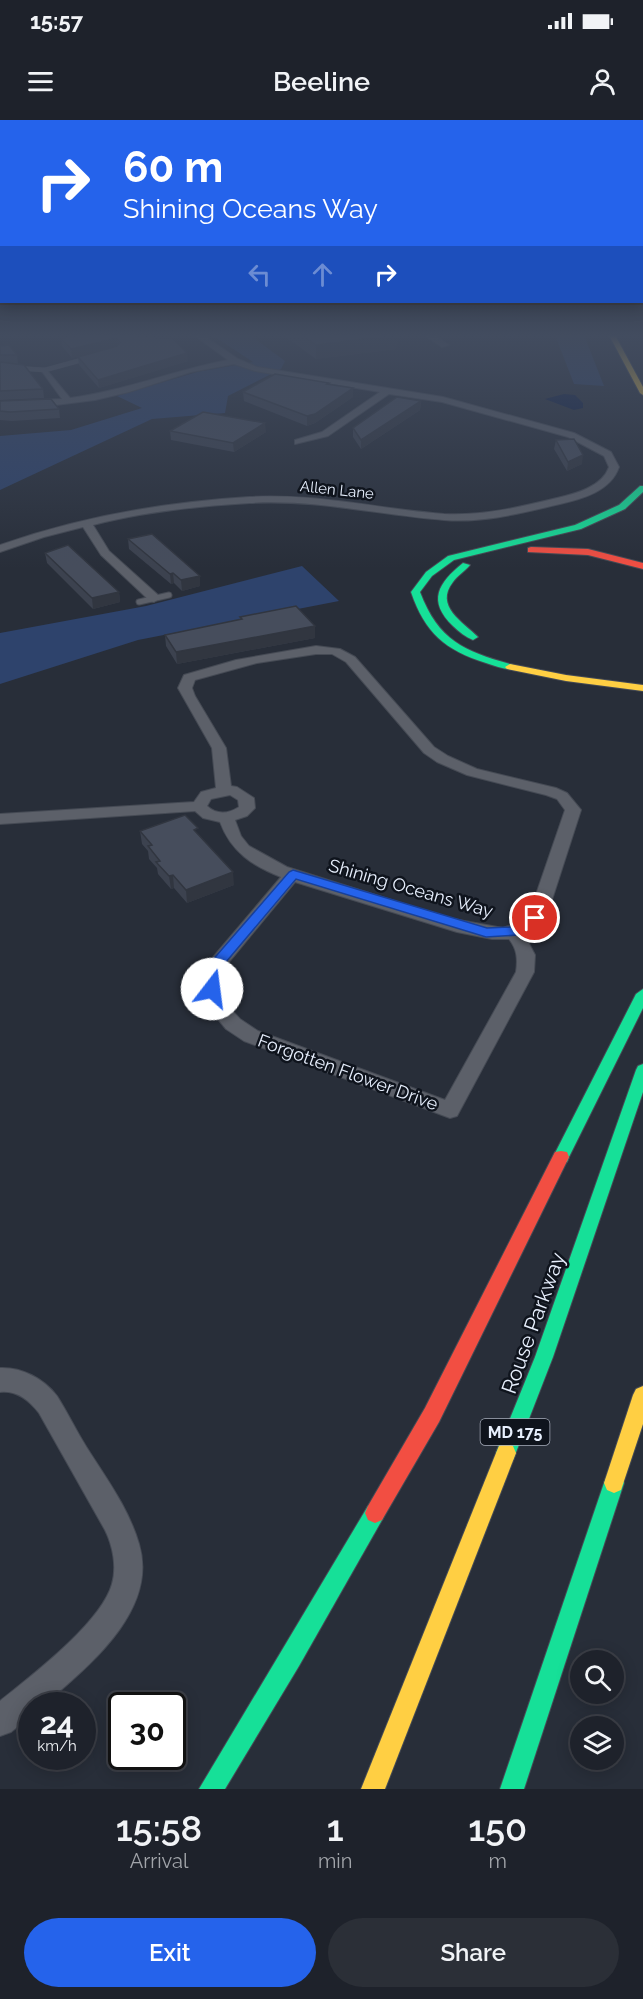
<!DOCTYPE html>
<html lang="en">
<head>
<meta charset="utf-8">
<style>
	:root { --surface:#1e222b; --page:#2b2f37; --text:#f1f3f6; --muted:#a1a4a9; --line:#3c3f47; --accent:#2563eb }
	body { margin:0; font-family:Raleway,sans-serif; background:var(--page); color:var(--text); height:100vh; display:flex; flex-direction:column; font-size:22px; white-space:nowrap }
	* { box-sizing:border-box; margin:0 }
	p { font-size:20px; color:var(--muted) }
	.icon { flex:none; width:33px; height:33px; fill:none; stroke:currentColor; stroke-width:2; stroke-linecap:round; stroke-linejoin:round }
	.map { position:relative; height:1669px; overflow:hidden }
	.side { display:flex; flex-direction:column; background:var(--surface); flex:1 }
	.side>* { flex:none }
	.guide { position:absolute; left:0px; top:0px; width:644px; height:183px; box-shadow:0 3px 15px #0003,0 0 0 2px var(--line); background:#2563eb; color:#fff; overflow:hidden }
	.buttons { position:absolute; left:570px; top:1530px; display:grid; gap:12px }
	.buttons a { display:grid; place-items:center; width:54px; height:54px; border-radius:50%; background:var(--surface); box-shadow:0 3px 15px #0003,0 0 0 2px var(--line); font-size:30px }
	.speed { position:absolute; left:18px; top:1572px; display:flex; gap:12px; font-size:30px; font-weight:700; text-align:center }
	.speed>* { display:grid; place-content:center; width:78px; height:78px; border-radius:50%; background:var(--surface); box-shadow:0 3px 15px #0003,0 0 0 2px var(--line); line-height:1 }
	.speed small { font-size:15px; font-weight:400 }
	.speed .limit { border:3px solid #111; border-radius:9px; background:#fff; color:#111 }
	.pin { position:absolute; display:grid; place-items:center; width:51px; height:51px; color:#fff; margin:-26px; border:3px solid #fff; border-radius:50%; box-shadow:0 2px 6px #0007 }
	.me { position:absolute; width:66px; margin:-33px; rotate:15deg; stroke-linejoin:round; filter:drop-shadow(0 0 4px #0008) }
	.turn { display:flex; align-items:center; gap:21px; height:126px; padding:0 24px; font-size:27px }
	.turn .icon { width:78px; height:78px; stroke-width:2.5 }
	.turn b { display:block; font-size:42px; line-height:51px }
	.lanes { display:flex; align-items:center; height:57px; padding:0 24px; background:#0003; justify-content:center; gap:30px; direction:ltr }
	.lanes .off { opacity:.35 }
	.eta { display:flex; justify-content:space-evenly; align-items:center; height:102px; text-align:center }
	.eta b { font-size:36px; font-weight:600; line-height:42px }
	.action { display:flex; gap:12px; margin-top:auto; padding:12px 24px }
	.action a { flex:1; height:69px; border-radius:36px; background:var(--accent); color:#fff; font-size:24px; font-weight:600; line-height:69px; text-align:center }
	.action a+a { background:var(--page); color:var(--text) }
	.status { display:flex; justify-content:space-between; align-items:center; height:42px; padding:0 30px; background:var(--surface); direction:ltr }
	.status svg { height:16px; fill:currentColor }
	header { display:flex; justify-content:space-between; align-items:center; height:78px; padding:0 24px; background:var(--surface); font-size:27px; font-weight:600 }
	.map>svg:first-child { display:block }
</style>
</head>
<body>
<div class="status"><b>15:57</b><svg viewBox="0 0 49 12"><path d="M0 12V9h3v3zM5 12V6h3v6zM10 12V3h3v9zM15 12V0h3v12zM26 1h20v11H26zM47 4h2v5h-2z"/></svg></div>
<header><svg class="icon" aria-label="menu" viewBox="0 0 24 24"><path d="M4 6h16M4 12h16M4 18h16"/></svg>Beeline<svg class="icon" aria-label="person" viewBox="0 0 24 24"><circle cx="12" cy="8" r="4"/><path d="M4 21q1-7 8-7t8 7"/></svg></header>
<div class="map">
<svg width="643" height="1669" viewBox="0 0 643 1669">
	<rect width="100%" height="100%" fill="#282e39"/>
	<g fill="#2e436c">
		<path d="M 212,215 L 250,215 L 285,241 L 281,249 L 228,276 L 225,293 L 152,299 L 0,370 L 0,316 L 71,310 L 142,288 L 117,276 L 197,252 L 253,242 Z"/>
		<path d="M 555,215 L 584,215 L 604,266 L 574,264 Z"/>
		<path d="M 302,446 L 339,481 L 138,520 L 0,564 L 0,513 L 146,486 Z"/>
	</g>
	<path fill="#081941" d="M 564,274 L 575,275 L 583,283 L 583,288 L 574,290 L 545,279 Z"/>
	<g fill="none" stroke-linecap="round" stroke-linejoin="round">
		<g stroke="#454a54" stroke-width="5">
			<path id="lane-far1" d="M 0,247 L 45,250 L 89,238"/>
		</g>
		<g stroke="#454a54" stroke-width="7">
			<path id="lane" d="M 139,482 L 169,475"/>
		</g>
		<g stroke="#454a54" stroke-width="2">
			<g id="street">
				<path d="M 194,215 L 203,215 L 238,239 L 257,247 L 443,277 L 574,313 L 611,332 L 619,347 C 611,371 582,379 560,384 C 522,393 484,403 444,400 C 379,395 315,379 250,383 C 198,386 143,392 93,405 L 109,431 L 158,475 L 160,478 L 154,482 L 150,481 L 101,435 L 83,407 L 44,417 L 0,432 L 0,425 C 80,397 165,382 249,377 C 315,373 379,389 444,394 C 483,396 520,387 557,378 C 575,374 602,367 609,347 L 604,336 L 568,317 L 442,282 L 389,274 L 328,316 L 295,324 L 295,320 L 322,312 L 380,272 L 255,251 L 234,244 L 191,252 L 129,272 L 95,280 L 48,286 L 0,288 L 0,282 L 62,279 L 41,250 L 45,248 L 70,278 C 124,271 175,250 228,240 Z"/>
				<path d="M 424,215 L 434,215 L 449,225 L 442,227 Z"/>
				<path d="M 316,526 L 340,529 L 355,537 L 434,627 L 448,636 L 477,649 L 556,668 L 567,673 L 581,690 L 549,789 L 538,804 L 524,814 L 535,835 L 534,852 L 457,996 L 450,998 L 244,921 L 226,909 L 212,892 L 205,878 L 203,857 L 209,842 L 281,757 C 253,746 231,732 220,702 L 203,698 L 195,691 L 0,704 L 0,694 L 194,682 L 201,672 L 216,668 L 212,628 L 178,568 L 184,555 L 236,540 ZM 316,534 L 332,534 L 346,542 L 424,633 L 437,642 L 467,655 L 546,675 L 557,679 L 565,690 L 531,789 L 519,802 L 503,808 L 448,798 L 287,747 L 249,726 L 241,716 L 235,700 L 247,696 L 255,688 L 254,678 L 237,667 L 231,666 L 226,628 L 195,576 L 192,568 L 195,560 L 257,543 ZM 230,675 L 238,680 L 239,687 C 228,694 217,695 207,686 L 211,679 ZM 295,762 L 457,812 L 492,819 L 509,819 C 517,829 518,839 516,852 L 445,980 L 258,911 L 240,899 L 227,885 L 221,868 L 221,857 L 224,848 Z"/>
				<path d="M 0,1248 C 22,1247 44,1259 57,1276 C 68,1293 76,1311 87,1328 C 106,1358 129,1389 139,1424 C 159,1491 87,1547 44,1585 L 32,1586 L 32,1595 L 11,1612 L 0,1616 L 0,1581 C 31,1556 101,1503 112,1464 C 117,1447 113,1426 105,1410 L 39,1293 C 29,1280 17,1270 0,1272 Z"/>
			</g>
		</g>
		<g stroke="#454a54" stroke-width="2">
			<g id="fast">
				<path d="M 640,366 L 643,366 L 643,372 L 625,389 L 581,409 L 454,440 L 432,456 L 420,472 C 439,522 465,531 513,545 L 513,549 C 505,550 495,546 486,543 C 445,530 425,513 411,472 L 426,452 L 448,436 L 575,405 L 619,385 Z"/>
				<path d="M 463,443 L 470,445 C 465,451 458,455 453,462 C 434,486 463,502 478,517 L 473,520 C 466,517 459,512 453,506 C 427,481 438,463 463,443 Z"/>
				<path d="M 643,869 L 643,888 L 569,1037 L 567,1042 L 561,1043 L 555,1042 L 553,1037 L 636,874 Z"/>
				<path d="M 643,944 L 643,972 L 553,1237 L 513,1340 L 506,1343 L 499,1340 L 496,1333 L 535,1237 L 636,950 L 638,946 Z"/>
				<path d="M 614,1353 L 621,1356 L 624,1363 L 524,1669 L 500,1669 L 604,1363 L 607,1356 Z"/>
				<path d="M 375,1383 L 382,1386 L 385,1393 L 382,1400 L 299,1546 L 225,1669 L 199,1669 L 368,1386 Z"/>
			</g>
		</g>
		<g stroke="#454a54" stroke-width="2">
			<g id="slow">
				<path d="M 609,215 L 615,215 L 643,267 L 643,275 L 640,273 Z"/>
				<path d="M 510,544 L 566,555 L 643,565 L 643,571 L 566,561 L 507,549 L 505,547 Z"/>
				<path d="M 643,1266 L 643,1304 L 621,1370 L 614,1373 L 607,1370 L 604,1363 L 633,1275 L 636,1269 Z"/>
				<path d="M 506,1323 L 513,1326 L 516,1333 L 385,1669 L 361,1669 L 496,1333 L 499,1326 Z"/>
			</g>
		</g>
		<g stroke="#454a54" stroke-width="2">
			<g id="jam">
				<path d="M 531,427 L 588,429 L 643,443 L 643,449 L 588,435 L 528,432 L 528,428 Z"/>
				<path d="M 561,1031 L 567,1032 L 569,1037 L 439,1302 L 382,1400 L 375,1403 L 368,1400 L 365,1393 L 368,1386 L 425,1288 L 555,1032 Z"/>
			</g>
		</g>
		<use href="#lane-far1" stroke="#5c6069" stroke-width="4.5"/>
		<use href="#lane" stroke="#5c6069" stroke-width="5"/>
		<use href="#street" fill="#5c6069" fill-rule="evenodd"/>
		<use href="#fast" fill="#16e098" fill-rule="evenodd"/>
		<use href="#slow" fill="#ffcf43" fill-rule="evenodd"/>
		<use href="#jam" fill="#f24e42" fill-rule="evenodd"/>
	</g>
	<g fill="#3c424f">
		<path d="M 124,215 L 188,241 L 99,268 L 79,245 L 78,237 L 110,228 L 72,238 L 62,226 L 61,218 Z"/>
		<path d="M 283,215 L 397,215 L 396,229 L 316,239 Z"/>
		<path d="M 0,226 L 17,235 L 18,244 L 43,269 L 44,278 L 0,280 Z"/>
		<path d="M 329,263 L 329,264 L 353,277 L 315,303 L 307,306 L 244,281 L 243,272 Z"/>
		<path d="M 0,281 L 59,289 L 60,298 L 12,301 L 0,300 Z"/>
		<path d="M 421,281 L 420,290 L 361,329 L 353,317 L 353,308 Z"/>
		<path d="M 170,311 L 266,312 L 234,332 L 171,320 Z"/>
		<path d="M 556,320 L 582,344 L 567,351 L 554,329 Z"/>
		<path d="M 128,419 L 200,456 L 200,466 L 182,471 L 174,463 L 171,464 L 129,429 Z"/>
		<path d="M 45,433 L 119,472 L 120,482 L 93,489 L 47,443 Z"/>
		<path d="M 240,497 L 315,518 L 177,544 L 166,526 L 165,515 L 240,500 Z"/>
		<path d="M 140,711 L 199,715 L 234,765 L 187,783 L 174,768 L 171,769 L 158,754 L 157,748 L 149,739 L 148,731 L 142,724 Z"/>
	</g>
	<g fill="#313640">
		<path d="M 397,215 L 396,229 L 316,239 L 316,225 Z"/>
		<path d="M 117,218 L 118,226 L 72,238 L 71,229 Z"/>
		<path d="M 187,233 L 188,241 L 99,268 L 98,260 Z"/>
		<path d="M 353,268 L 353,277 L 315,303 L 307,306 L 307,296 Z"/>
		<path d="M 421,281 L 420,290 L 361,329 L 361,320 Z"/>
		<path d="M 265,303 L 266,312 L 234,332 L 233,323 Z"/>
		<path d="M 583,335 L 582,344 L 567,351 L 568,342 Z"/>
		<path d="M 173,453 L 174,463 L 171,464 L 170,454 Z"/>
		<path d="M 200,456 L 200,466 L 182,471 L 181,460 Z"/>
		<path d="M 119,472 L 120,482 L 93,489 L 92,478 Z"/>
		<path d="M 315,506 L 315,518 L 177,544 L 176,532 Z"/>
		<path d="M 233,752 L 234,765 L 187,783 L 186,770 Z"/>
		<path d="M 173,755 L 174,768 L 171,769 L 169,756 Z"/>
	</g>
	<g fill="#464d5c" stroke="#313640" stroke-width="1.5">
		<path d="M 81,215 L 124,215 L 173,219 L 187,233 L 98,260 L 78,237 L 117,226 L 120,222 L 117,218 L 71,229 L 61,218 Z"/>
		<path d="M 302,215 L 397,215 L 316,225 Z"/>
		<path d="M 9,225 L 17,235 L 0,235 L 0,226 Z"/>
		<path d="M 0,242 L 24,245 L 43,269 L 0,271 Z"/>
		<path d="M 275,254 L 329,263 L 327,264 L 353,268 L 315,294 L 307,296 L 243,272 Z"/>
		<path d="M 397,277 L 421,281 L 361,320 L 353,308 Z"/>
		<path d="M 51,279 L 59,289 L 10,292 L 0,291 L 0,281 Z"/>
		<path d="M 203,292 L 265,303 L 233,323 L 170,311 Z"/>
		<path d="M 574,319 L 583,335 L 568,342 L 556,320 Z"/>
		<path d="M 152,414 L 200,456 L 181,460 L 173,453 L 170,454 L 128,419 Z"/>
		<path d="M 68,425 L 119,472 L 92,478 L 45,433 Z"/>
		<path d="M 296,486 L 315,506 L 176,532 L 165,515 L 242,499 L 240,497 Z"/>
		<path d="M 185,695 L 198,708 L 194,710 L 233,752 L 186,770 L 173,755 L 169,756 L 156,742 L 160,741 L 148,726 L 152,725 L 140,711 Z"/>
	</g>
	<linearGradient id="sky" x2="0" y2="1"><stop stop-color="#16191f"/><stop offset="0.48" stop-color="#424c5f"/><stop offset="1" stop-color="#424c5f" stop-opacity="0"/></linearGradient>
	<rect width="643" height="449" fill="url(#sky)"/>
	<path fill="#2563eb" stroke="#184099" stroke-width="1.5" d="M 293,750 L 487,808 L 510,807 L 535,794 L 541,798 L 518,815 L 486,817 L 296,759 L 221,848 C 218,856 220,867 217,872 L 207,872 L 204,858 L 210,843 L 289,752 Z"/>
	<g text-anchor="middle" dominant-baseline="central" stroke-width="5" stroke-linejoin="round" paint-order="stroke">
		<g font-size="15" fill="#e7effd" stroke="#0f141d">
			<text transform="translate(337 370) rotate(6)">Allen Lane</text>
		</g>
		<rect fill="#0f141d" stroke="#a6adba" stroke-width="1.5" x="480.5" y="1299" width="69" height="26" rx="4.5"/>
		<g font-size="16" font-weight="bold" fill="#e7effd">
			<text x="515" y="1312">MD 175</text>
		</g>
		<g font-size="18" fill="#e7effd" stroke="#0f141d">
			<text transform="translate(411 768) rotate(16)">Shining Oceans Way</text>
			<text transform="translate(348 952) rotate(20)">Forgotten Flower Drive</text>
		</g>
		<g font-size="21" fill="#e7effd" stroke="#0f141d">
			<text transform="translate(533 1203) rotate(-70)">Rouse Parkway</text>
		</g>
	</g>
</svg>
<div class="buttons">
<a><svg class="icon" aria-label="search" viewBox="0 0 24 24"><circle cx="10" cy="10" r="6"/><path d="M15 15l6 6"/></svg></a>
<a><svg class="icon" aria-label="layers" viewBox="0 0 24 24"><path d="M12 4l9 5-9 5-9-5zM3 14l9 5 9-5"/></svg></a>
</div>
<div class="speed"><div>24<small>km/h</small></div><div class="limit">30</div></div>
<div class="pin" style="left:535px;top:798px;background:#d93025"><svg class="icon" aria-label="arrive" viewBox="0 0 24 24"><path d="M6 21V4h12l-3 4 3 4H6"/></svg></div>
<svg class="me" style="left:212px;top:869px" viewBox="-20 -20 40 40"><circle r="19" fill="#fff"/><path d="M0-13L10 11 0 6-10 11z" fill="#2563eb"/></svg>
<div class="guide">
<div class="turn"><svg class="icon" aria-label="right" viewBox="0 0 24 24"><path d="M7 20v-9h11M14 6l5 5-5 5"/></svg><div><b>60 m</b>Shining Oceans Way</div></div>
<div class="lanes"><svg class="icon off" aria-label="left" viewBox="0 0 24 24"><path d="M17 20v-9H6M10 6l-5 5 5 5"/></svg><svg class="icon off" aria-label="ahead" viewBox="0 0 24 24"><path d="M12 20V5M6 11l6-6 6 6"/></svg><svg class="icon" aria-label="right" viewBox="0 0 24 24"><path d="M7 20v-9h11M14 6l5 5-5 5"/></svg></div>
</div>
</div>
<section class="side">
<div class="eta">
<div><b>15:58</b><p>Arrival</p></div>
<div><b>1</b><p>min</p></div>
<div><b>150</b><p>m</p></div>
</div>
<div class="action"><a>Exit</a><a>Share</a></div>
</section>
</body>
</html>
